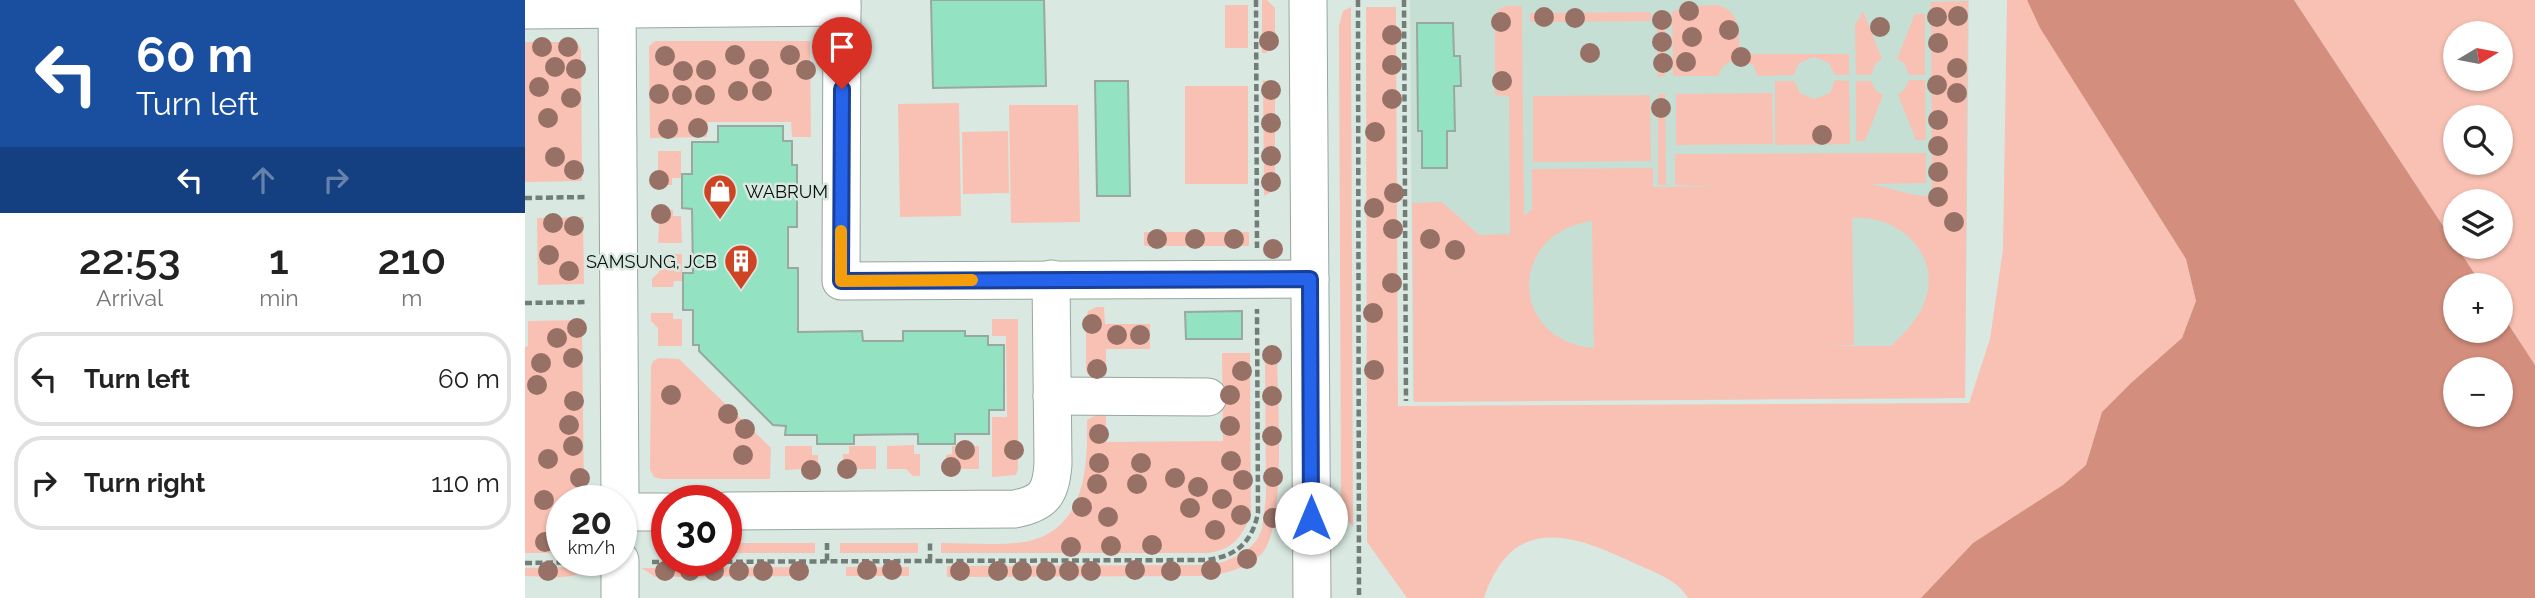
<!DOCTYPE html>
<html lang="en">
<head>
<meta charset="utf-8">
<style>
	:root { --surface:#fff; --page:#f6f6f6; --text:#222; --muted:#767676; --line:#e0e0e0 }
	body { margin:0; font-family:Raleway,sans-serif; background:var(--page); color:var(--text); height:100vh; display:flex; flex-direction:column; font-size:26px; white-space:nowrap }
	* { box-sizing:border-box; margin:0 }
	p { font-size:23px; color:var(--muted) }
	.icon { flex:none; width:38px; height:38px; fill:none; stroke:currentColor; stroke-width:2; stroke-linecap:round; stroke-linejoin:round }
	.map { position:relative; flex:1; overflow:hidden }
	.sheet { display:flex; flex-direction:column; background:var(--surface); width:525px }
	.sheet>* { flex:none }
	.hud { background:#1a4fa0; color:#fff; overflow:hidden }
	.needle { width:46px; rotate:80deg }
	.controls { position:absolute; left:1918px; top:21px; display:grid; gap:14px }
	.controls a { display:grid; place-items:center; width:70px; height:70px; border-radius:50%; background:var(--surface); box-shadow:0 2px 5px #0004; font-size:35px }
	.speed { position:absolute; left:21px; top:485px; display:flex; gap:14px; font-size:35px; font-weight:700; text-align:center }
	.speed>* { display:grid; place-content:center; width:91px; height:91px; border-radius:50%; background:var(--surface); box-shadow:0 2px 5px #0004; line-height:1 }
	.speed small { font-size:18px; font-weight:400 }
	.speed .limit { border:10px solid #d22; background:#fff; color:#111 }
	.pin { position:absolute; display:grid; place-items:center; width:60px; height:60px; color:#fff; margin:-72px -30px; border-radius:50% 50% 50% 0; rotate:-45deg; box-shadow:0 0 7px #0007 }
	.pin .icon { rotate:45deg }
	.me { position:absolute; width:77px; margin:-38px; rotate:0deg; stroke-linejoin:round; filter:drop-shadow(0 0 5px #0008) }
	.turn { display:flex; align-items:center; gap:24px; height:147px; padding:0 21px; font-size:32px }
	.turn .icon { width:91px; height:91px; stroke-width:2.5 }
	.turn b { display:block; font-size:49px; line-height:60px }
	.lanes { display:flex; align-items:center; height:66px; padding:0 21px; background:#0003; justify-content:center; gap:35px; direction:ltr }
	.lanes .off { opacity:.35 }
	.eta { display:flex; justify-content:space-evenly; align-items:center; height:119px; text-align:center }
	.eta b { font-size:42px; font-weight:600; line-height:49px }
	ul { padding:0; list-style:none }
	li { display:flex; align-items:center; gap:21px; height:94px; margin:0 14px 10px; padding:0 7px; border:4px solid var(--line); border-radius:28px }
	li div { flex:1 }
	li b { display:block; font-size:26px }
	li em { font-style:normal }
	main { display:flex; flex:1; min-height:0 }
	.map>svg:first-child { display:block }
</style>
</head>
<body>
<main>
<section class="sheet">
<div class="hud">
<div class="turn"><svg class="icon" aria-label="left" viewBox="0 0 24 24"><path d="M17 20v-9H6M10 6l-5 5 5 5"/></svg><div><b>60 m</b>Turn left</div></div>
<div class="lanes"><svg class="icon" aria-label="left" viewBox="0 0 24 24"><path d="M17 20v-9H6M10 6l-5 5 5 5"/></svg><svg class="icon off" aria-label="ahead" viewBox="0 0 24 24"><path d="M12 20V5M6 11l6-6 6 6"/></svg><svg class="icon off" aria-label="right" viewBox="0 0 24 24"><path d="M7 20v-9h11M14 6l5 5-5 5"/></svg></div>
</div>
<div class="eta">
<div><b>22:53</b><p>Arrival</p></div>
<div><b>1</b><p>min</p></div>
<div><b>210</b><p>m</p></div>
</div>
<ul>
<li><svg class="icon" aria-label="left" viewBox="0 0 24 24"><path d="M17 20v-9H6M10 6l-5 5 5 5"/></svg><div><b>Turn left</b></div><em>60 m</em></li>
<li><svg class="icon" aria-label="right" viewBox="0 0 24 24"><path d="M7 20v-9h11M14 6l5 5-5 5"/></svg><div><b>Turn right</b></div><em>110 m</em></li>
</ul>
</section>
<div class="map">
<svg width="2010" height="598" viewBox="0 0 2010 598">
	<rect width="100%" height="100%" fill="#d9e9e2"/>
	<path fill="#c6dfd4" d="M 885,0 L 1444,0 L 1440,398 L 888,401 Z"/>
	<g fill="#f9c1b3" fill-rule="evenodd">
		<path d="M 737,0 L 742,0 L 750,8 L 750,44 L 741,53 L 737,53 Z"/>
		<path d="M 1482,0 L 1502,0 L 1515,28 L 1661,259 L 1671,301 L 1657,338 L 1606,383 L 1577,412 L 1561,465 L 1538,485 L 1448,543 L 1396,598 L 1163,598 C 1152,579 1128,572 1109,563 C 1044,532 987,515 959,598 L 882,598 L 842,542 L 841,7 L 871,7 L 873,406 L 1444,403 L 1465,339 L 1478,249 Z"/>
		<path d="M 1769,0 L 2010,0 L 2010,365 L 1976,313 L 1976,285 L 1957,285 L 1932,247 L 1976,247 L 1976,201 L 1930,201 L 1930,244 ZM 1930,33 L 1976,33 L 1976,79 L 1930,79 ZM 1930,117 L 1976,117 L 1976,163 L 1930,163 Z"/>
		<path d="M 1443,1 L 1440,398 L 889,402 L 887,203 L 917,202 L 954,235 L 985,234 L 984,96 L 970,95 L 970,15 C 975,4 986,6 997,6 L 999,216 L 1007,209 L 1007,169 L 1128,168 L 1128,187 L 1197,186 L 1150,185 L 1150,154 L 1401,153 L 1401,183 L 1345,184 C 1368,188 1383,196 1407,196 L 1406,2 ZM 1327,218 C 1371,214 1415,251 1401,298 C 1395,318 1380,332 1366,346 L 1302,346 L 1329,345 ZM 1067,221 L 1069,348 L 1068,348 C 984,340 982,233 1067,221 Z"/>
		<rect x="700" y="5" width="23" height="43"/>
		<path d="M 1193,5 C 1217,12 1213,34 1215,54 L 1324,54 L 1324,75 L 1310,75 L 1304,63 L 1289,57 L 1274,63 L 1269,75 L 1233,76 L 1228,65 C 1213,56 1199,59 1193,76 L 1148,76 L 1147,12 L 1162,6 Z"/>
		<path d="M 826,7 L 828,527 L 818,514 L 816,501 L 814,26 L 818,11 Z"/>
		<path d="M 1338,11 L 1357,59 L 1351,63 L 1346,75 L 1331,75 L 1330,25 Z"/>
		<path d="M 1126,12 L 1126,21 L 1005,22 L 1005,13 Z"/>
		<path d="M 1132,12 L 1140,12 L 1140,76 L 1133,77 Z"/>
		<path d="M 1390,14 L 1400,14 L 1400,75 L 1384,75 L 1379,63 L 1372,59 Z"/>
		<path d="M 130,41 L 285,41 L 286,137 L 267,137 L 266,122 L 183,122 L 182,137 L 125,138 L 124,46 Z"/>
		<path d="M 0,42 L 48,42 L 53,44 L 56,50 L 57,181 L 0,182 Z"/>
		<path d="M 738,80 L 746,83 L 750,89 L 750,185 L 746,192 L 739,196 Z"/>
		<path d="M 1310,80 L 1324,81 L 1325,144 L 1250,145 L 1250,81 L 1269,81 L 1275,93 L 1289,99 L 1305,93 Z"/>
		<path d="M 1384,80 L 1400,80 L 1401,140 L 1391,140 L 1373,95 L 1379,90 Z"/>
		<path d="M 1331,81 L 1346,81 L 1351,91 L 1358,95 L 1340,141 L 1331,141 Z"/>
		<rect x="660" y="86" width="63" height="98"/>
		<path d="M 1247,93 L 1248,144 L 1151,145 L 1151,94 Z"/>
		<path d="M 1133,94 L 1140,94 L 1141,185 L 1133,185 Z"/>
		<path d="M 1125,95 L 1126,161 L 1008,162 L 1008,96 Z"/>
		<path d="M 434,103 L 436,216 L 375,217 L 373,104 Z"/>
		<path d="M 484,105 L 553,105 L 555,222 L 486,223 Z"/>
		<path d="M 483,131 L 484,193 L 438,194 L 437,132 Z"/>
		<path d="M 133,151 L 156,151 L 156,178 L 147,178 L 147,185 L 126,185 L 126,177 L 133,170 Z"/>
		<path d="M 126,210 L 148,210 L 148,216 L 156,216 L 157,243 L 133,243 L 134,224 L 126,217 Z"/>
		<path d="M 58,217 L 59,284 L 13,285 L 12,218 Z"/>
		<rect x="619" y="232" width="105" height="14"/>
		<path d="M 134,254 L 157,254 L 157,281 L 149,281 L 148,287 L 127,287 L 127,279 L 134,272 Z"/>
		<path d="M 572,307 L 579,307 L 580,324 L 625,324 L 625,349 L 581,349 L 581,376 L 565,375 L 561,371 L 561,321 L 563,311 Z"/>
		<path d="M 126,313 L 148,313 L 148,319 L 157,319 L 157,346 L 133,346 L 133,328 L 126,321 Z"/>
		<path d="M 467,319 L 493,319 L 493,469 L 491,475 L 467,477 L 467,417 L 482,417 L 481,336 L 467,336 Z"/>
		<path d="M 57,320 L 59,500 L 37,500 L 37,553 L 0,553 L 0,347 L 3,346 L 3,321 Z"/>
		<path d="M 740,351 L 752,351 C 752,394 762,522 738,552 C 725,568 700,574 680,576 L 422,577 L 422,566 L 682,565 L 698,562 L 719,553 L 732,540 L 737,529 L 741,497 Z"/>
		<path d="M 697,353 L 725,353 L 726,511 C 720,535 708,550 683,553 L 416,553 L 416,543 C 441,543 467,545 492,543 C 559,536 563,472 562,420 L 571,415 L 581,415 L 581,442 L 698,441 Z"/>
		<path d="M 134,358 L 154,359 L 246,448 L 245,479 L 136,479 L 129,477 L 125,470 L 126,366 L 128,361 Z"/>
		<path d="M 389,445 L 389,454 L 395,454 L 395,476 L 388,476 L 381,469 L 362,469 L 362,446 Z"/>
		<path d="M 260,446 L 287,446 L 287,455 L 293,455 L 293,477 L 286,477 L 278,469 L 260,470 Z"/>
		<path d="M 324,446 L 351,446 L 351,469 L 333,469 L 325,476 L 318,476 L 318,454 L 324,454 Z"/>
		<path d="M 427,446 L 454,446 L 454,469 L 436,469 L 428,477 L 421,476 L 421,455 L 427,454 Z"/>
		<rect x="201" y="543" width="89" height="10"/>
		<rect x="315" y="543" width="78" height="10"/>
		<path d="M 65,567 C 49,582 21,576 0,576 L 0,568 Z"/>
		<path d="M 281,567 L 282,576 L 130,577 L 117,568 Z"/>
		<rect x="321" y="567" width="63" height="9"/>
	</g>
	<path fill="#d48e7d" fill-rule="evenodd" d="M 1502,0 L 1769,0 L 1957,285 L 1930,285 L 1930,331 L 1976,331 L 1976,313 L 2010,365 L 2010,598 L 1396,598 L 1448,543 L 1538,485 L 1561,465 L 1577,412 L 1606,383 L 1657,338 L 1671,301 L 1661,259 L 1515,28 ZM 1930,369 L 1976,369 L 1976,415 L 1930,415 Z"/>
	<g fill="#93e2c2" stroke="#99a8a1" stroke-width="2">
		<path d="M 406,0 L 519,0 L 521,86 L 408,88 Z"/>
		<path d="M 892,23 L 928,23 L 929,56 L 935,56 L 936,86 L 929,86 L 930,131 L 922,131 L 922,168 L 897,168 L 897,131 L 893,131 Z"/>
		<path d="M 570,81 L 603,81 L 605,196 L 572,196 Z"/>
		<path d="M 193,126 L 258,126 L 258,141 L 267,141 L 267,165 L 272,165 L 272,227 L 263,227 L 263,268 L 273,268 L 273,332 L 337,331 L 338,341 L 378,341 L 378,331 L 440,331 L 440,336 L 463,336 L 463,345 L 479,345 L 479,410 L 464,410 L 464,434 L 430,434 L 430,444 L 393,444 L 393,434 L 329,435 L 329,444 L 292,444 L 292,435 L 260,435 L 261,426 L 248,425 L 174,351 L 174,345 L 168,345 L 168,310 L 158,310 L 158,273 L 168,273 L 167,209 L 157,208 L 157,174 L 167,174 L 167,142 L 193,142 Z"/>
		<path d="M 717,311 L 717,339 L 661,339 L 660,312 Z"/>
	</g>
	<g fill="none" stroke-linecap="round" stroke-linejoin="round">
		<g stroke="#97a69f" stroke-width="39">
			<g id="minor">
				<path d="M 92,0 L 95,500"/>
				<path d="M 317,0 L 316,281 L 785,279"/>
				<path d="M 783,0 L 787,598"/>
				<path d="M 0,10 L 317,7"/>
				<path d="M 527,396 L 683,397"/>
				<path d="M 201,511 L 490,509 C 519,503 526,494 528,464 L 526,279"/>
				<path d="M 96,512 L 142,512"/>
				<path d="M 95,560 L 95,598"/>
			</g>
		</g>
		<g stroke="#727d78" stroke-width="4.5" stroke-dasharray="7 3.5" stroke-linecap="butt">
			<path d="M 731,0 L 732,248"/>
			<path d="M 833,0 L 834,598"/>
			<path d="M 879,0 L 881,401"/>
			<path d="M 0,198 L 61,197"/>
			<path d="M 0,303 L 63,302"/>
			<path d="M 302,543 L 302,561"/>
			<path d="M 405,561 L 405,540"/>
			<path d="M 127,562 L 682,560 C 712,556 727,542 733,513 L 732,309"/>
			<path d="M 0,563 L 63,562"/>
		</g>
		<use href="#minor" stroke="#fff" stroke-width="37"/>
	</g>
	<g fill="#987166">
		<circle cx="1164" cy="11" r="10"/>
		<circle cx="1433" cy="16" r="10"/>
		<circle cx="1019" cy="17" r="10"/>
		<circle cx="1412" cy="17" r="10"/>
		<circle cx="1050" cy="18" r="10"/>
		<circle cx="1137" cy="20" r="10"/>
		<circle cx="976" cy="22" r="10"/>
		<circle cx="1355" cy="27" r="10"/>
		<circle cx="1204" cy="30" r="10"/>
		<circle cx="867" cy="35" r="10"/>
		<circle cx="1167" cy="37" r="10"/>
		<circle cx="744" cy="41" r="10"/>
		<circle cx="1137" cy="42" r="10"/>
		<circle cx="1413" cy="43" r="10"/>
		<circle cx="17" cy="47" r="10"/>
		<circle cx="43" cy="47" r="10"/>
		<circle cx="1065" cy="53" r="10"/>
		<circle cx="210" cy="55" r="10"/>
		<circle cx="265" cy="55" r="10"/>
		<circle cx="140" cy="56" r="10"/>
		<circle cx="1216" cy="57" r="10"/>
		<circle cx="1161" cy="62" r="10"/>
		<circle cx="1138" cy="63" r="10"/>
		<circle cx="867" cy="65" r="10"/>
		<circle cx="30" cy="67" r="10"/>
		<circle cx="1432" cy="68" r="10"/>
		<circle cx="51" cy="69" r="10"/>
		<circle cx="234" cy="69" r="10"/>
		<circle cx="181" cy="70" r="10"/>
		<circle cx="281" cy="70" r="10"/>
		<circle cx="158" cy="71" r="10"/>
		<circle cx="977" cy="81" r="10"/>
		<circle cx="1412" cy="85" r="10"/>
		<circle cx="14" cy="87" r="10"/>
		<circle cx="746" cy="90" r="10"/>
		<circle cx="213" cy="91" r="10"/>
		<circle cx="237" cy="91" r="10"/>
		<circle cx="1432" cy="93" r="10"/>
		<circle cx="134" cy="94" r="10"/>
		<circle cx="157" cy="95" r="10"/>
		<circle cx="180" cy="95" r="10"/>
		<circle cx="46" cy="98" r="10"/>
		<circle cx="867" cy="99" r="10"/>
		<circle cx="1136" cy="108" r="10"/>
		<circle cx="23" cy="118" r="10"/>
		<circle cx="1413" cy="120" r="10"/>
		<circle cx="746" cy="123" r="10"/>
		<circle cx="173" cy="128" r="10"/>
		<circle cx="143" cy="129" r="10"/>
		<circle cx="850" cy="132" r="10"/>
		<circle cx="1297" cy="135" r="10"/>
		<circle cx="1413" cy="146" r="10"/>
		<circle cx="746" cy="156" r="10"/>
		<circle cx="30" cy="157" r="10"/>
		<circle cx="49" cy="170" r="10"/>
		<circle cx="1413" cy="172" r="10"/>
		<circle cx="134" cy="180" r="10"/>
		<circle cx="746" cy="182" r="10"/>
		<circle cx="869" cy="193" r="10"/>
		<circle cx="1413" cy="197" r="10"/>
		<circle cx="849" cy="208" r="10"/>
		<circle cx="136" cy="214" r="10"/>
		<circle cx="1429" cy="222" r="10"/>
		<circle cx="28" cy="223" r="10"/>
		<circle cx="49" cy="226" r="10"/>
		<circle cx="868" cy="229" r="10"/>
		<circle cx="632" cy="239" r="10"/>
		<circle cx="670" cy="239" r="10"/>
		<circle cx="709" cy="239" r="10"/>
		<circle cx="905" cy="239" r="10"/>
		<circle cx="748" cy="249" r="10"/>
		<circle cx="930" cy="250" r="10"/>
		<circle cx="24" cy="255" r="10"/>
		<circle cx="44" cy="271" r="10"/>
		<circle cx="867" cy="283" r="10"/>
		<circle cx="848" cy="313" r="10"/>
		<circle cx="567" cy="324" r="10"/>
		<circle cx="52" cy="328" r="10"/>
		<circle cx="592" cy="335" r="10"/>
		<circle cx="615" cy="335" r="10"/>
		<circle cx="32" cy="338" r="10"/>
		<circle cx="747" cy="355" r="10"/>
		<circle cx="48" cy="358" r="10"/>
		<circle cx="16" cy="363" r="10"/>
		<circle cx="572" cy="369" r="10"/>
		<circle cx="849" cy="370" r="10"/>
		<circle cx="717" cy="371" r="10"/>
		<circle cx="12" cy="385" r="10"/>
		<circle cx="146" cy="395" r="10"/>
		<circle cx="705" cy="395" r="10"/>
		<circle cx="747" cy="396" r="10"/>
		<circle cx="49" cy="401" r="10"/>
		<circle cx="203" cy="414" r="10"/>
		<circle cx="44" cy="425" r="10"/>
		<circle cx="705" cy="426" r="10"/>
		<circle cx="220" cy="429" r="10"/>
		<circle cx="574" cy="434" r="10"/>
		<circle cx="747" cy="436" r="10"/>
		<circle cx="48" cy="446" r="10"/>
		<circle cx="440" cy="450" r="10"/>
		<circle cx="489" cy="450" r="10"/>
		<circle cx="218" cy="455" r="10"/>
		<circle cx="23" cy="459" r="10"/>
		<circle cx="706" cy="461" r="10"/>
		<circle cx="574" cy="463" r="10"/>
		<circle cx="616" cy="463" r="10"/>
		<circle cx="426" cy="467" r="10"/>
		<circle cx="322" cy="469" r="10"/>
		<circle cx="286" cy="470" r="10"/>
		<circle cx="748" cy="477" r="10"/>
		<circle cx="55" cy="478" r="10"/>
		<circle cx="650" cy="478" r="10"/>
		<circle cx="718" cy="480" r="10"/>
		<circle cx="572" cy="484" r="10"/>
		<circle cx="612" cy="484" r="10"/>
		<circle cx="673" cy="487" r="10"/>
		<circle cx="697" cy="499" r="10"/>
		<circle cx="19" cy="500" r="10"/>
		<circle cx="557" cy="507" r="10"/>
		<circle cx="665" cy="508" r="10"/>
		<circle cx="716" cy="515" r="10"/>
		<circle cx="583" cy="517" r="10"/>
		<circle cx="748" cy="518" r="10"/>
		<circle cx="690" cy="530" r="10"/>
		<circle cx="20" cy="542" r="10"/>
		<circle cx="627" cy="545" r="10"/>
		<circle cx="586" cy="546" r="10"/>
		<circle cx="546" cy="547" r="10"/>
		<circle cx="722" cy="559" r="10"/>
		<circle cx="342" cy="570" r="10"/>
		<circle cx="367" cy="570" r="10"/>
		<circle cx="610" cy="570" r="10"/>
		<circle cx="686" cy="570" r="10"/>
		<circle cx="23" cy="571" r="10"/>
		<circle cx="140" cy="571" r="10"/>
		<circle cx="165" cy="571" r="10"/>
		<circle cx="189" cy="571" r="10"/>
		<circle cx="214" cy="571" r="10"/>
		<circle cx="238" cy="571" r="10"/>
		<circle cx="274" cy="571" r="10"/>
		<circle cx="435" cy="571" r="10"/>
		<circle cx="473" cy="571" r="10"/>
		<circle cx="497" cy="571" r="10"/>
		<circle cx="521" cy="571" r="10"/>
		<circle cx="544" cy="571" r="10"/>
		<circle cx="566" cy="571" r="10"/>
		<circle cx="646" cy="571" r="10"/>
	</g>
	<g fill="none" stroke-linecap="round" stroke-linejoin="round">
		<g stroke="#184099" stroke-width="18">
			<path id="route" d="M 317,89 L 316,281 L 785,279 L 786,518"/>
		</g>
		<use href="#route" stroke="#2563eb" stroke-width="12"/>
		<path stroke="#f59e0b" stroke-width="12" d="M 316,231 L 316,281 L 447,280"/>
	</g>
	<defs>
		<g id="shop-pin" transform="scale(1.75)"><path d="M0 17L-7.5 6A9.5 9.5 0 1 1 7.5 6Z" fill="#ce4424" stroke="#d9e9e2"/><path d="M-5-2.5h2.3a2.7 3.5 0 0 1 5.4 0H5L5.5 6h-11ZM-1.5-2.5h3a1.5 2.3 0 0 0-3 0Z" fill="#fff"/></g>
		<g id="building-pin" transform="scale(1.75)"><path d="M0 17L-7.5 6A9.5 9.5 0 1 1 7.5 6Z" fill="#ce4424" stroke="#d9e9e2"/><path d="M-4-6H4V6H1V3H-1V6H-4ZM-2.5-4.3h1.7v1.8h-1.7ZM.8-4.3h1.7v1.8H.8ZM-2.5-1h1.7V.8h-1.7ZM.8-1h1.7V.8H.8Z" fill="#fff"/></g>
	</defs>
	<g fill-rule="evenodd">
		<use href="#shop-pin" x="195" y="191"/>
		<use href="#building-pin" x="216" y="261"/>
	</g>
	<g text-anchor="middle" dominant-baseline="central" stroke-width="5" stroke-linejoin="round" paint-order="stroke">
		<g font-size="18" fill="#0c110f" stroke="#d9e9e2" text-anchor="start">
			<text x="220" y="191">WABRUM</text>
			<text x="192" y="261" text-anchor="end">SAMSUNG, JCB</text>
		</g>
	</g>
</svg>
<div class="controls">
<a><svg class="needle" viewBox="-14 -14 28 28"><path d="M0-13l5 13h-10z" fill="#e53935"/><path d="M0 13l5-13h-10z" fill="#767676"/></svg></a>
<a><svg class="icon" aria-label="search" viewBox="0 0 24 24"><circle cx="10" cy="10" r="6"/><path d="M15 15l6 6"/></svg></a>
<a><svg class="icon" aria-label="layers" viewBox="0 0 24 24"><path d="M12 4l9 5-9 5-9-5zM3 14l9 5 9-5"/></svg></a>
<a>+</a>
<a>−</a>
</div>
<div class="speed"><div>20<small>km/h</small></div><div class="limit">30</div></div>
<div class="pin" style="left:317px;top:89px;background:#d93025"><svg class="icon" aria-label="arrive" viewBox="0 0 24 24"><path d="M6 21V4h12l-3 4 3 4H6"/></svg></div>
<svg class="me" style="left:786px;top:518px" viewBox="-20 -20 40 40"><circle r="19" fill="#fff"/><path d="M0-13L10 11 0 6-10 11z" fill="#2563eb"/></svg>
</div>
</main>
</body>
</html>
